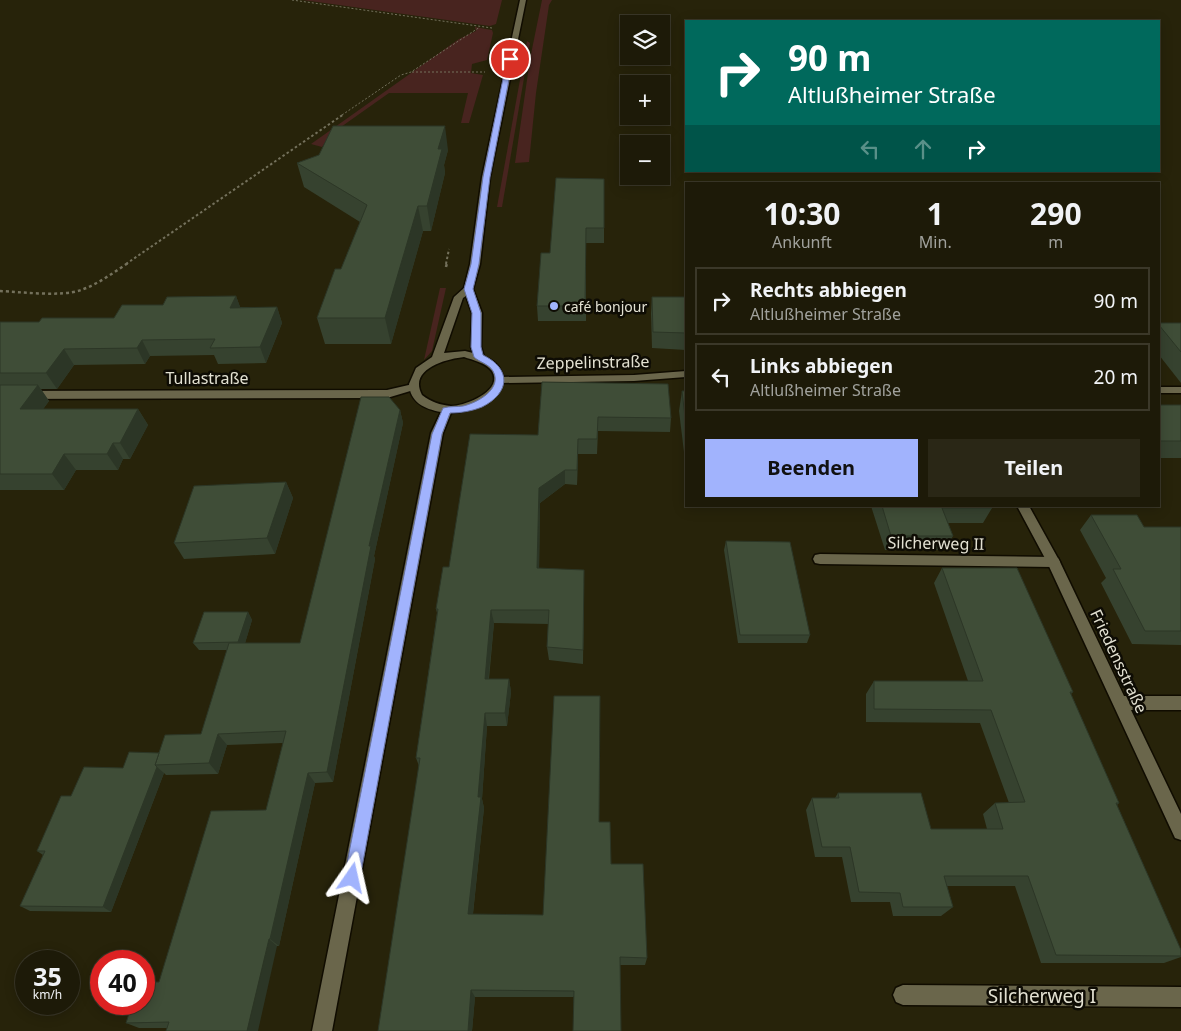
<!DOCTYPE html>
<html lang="de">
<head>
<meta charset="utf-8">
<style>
	:root { --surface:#1d1a08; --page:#2a2716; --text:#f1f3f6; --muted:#a0a19c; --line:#3b3829; --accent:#a1b3fd }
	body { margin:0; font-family:"Noto Sans",sans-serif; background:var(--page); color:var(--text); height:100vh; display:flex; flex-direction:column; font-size:19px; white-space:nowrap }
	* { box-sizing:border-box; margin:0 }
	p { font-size:16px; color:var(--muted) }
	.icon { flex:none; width:28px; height:28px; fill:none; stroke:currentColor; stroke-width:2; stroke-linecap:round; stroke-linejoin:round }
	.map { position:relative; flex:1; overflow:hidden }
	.details { position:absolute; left:685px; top:182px; width:475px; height:325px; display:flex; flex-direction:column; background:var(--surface); border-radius:0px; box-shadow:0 2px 12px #0003,0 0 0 1px var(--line) }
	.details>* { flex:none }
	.banner { position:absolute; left:685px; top:20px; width:475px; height:152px; border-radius:0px; box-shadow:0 2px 12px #0003,0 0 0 1px var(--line); background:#00695c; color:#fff; overflow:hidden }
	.fabs { position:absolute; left:620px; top:15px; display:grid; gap:10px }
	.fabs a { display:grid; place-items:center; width:50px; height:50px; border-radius:0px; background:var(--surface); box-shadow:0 2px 12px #0003,0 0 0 1px var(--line); font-size:25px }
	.speed { position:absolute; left:15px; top:950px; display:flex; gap:10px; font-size:25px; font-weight:700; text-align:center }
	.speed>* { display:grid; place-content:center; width:65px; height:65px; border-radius:50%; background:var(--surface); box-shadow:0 2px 12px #0003,0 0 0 1px var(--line); line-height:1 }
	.speed small { font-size:12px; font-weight:400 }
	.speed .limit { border:8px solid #d22; background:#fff; color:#111 }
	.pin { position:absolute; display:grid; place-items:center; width:42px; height:42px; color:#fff; margin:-21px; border:2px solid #fff; border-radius:50%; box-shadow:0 1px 5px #0007 }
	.me { position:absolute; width:55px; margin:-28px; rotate:11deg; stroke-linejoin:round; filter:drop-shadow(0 0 4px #0008) }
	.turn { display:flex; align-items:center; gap:18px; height:105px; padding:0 20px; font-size:22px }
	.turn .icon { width:65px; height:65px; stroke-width:2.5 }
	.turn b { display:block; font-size:35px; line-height:42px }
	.lanes { display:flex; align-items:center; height:48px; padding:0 20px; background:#0003; justify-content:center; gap:25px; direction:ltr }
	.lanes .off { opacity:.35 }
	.eta { display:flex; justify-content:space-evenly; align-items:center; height:85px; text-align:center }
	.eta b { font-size:30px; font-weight:700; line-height:35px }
	.primary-button { display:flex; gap:10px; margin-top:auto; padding:10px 20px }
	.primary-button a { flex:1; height:58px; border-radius:0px; background:var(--accent); color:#111; font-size:20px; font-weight:700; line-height:58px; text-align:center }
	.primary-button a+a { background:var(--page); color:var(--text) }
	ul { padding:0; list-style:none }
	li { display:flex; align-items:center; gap:15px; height:68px; margin:0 10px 8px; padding:0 10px; border:2px solid var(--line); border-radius:0px }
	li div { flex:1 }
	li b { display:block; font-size:19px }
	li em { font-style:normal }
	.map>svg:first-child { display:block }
</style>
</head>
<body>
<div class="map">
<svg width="1181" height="1031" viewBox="0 0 1181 1031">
	<rect width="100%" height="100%" fill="#27230a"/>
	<g fill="#48241f">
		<path d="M 303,0 L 502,0 L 496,24 L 490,26 Z"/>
		<path d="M 542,0 L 552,0 L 549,5 L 536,93 L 529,162 L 515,163 L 530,59 Z"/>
		<path d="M 475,27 L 492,30 L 493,33 L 487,60 L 472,64 L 471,73 L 483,75 L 469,123 L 461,123 L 468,93 L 389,93 L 331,134 L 322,147 L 311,144 L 459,39 L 476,31 Z"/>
		<path d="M 527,41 L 530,43 L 502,207 L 497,207 Z"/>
		<path d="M 440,288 L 446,288 L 432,351 L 424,360 Z"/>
	</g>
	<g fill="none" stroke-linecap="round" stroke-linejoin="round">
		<g stroke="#100c00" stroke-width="3">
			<path id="service" d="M 820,554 L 1053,557 L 1058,558 L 1060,562 L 1058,566 L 1053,567 L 820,564 L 815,563 L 813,559 L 815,555 Z"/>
		</g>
		<g stroke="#100c00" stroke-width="3">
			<g id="minor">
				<path d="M 686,371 L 686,377 L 634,381 L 500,383 L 495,380 L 500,377 L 634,375 Z"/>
				<path d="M 413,384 L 418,387 L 417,389 L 387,398 L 0,399 L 0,391 L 387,390 Z"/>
				<rect x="1159" y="387" width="22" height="6"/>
				<path d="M 1017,506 L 1029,506 L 1060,562 L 1124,696 L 1181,696 L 1181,710 L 1131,710 L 1181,814 L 1181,840 L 1175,838 L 1047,562 Z"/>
				<path d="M 903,985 L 1181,987 L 1181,1007 L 903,1005 L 896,1002 L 893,995 L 896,988 Z"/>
			</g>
		</g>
		<g stroke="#100c00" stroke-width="3">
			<path id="tertiary" d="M 520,0 L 526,0 L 490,177 L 480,264 L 473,289 L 482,313 L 481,347 L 484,357 C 496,361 502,369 504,381 C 494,403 475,411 451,413 L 443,433 L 332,1031 L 312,1031 L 431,433 L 441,412 C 424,409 410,402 409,384 L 416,368 L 432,357 L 454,297 L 464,288 L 470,264 L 482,177 ZM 466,296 L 472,313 L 471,347 L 473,353 L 465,351 L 444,353 L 463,298 ZM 464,357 C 473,360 486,363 492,371 C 504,391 465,406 451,406 C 440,405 431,402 422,395 C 408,369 446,359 464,357 Z"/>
		</g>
		<g stroke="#74715c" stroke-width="1" stroke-dasharray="2 2" stroke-linecap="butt">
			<path d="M 292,0 L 492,28"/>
			<path d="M 412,72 L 485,72"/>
			<path d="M 342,115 L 401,75 L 411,72 L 480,27"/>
		</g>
		<g stroke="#74715c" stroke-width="2" stroke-dasharray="2.5 2.5" stroke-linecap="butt">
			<path d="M 126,264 L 344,114"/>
			<path d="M 446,264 L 449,249"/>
		</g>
		<g stroke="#74715c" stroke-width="2.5" stroke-dasharray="3 3" stroke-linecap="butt">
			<path d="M 446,267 L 447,263"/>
			<path d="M 0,291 C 22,292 61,297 81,290 C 98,284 113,273 128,263"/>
		</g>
		<use href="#service" fill="#6a664b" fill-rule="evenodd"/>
		<use href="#minor" fill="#6a664b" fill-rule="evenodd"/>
		<use href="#tertiary" fill="#6a664b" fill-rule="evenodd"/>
	</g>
	<g fill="#36422f">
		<path d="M 448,150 L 444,165 L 445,173 L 431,231 L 423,231 L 391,344 L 325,344 L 317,318 L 341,269 L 360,222 L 304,187 L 297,163 L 319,155 Z"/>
		<path d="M 604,179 L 604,243 L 586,243 L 586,321 L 538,321 L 537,306 L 550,253 Z"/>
		<path d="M 236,296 L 240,307 L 277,307 L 282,323 L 266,363 L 218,364 L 214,355 L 150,356 L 145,364 L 74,365 L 57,389 L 41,389 L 49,401 L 43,409 L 138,409 L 148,425 L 130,459 L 123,459 L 118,470 L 76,470 L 64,490 L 0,490 L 0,322 L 39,322 L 114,318 L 163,305 Z"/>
		<path d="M 652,297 L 686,297 L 686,350 L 652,348 L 651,313 Z"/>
		<path d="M 1159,323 L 1181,323 L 1181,383 L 1159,355 Z"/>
		<path d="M 542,382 L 671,418 L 670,432 L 598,431 L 597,454 L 578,454 L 577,485 L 565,484 L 540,503 L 539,568 L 584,583 L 583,664 L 549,660 L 547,647 L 549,624 L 494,623 L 489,679 L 509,679 L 511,692 L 507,726 L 487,726 L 482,799 L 484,808 L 473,914 L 543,915 L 599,822 L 611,864 L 647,958 L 645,965 L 620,965 L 573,997 L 475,997 L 472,1031 L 378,1031 L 419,766 L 416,758 L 437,613 L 436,609 L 449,567 L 538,435 Z"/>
		<path d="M 682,391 L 686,391 L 686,452 L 684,452 L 679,411 Z"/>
		<rect x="1159" y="405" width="22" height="53"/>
		<path d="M 400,410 L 403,423 L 374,556 L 375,559 L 333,782 L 315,783 L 279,946 L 277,946 L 167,1028 L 139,1028 L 126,1023 L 159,982 L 266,810 L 283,743 L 227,745 L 218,774 L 166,775 L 164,773 L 111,912 L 30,911 L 20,906 L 43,855 L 37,851 L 71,796 L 123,768 L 201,734 L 227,650 L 199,650 L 193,643 L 248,612 L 252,620 L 245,643 L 300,643 Z"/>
		<path d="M 286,482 L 293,498 L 275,554 L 184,559 L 174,543 Z"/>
		<path d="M 871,506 L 991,506 L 992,508 L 983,523 L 948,523 L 953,536 L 945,550 L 885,550 Z"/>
		<path d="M 1091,515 L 1144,527 L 1181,527 L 1181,645 L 1132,644 L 1101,583 L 1106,578 L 1080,530 Z"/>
		<path d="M 726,541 L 810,635 L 807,643 L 738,643 L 724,550 Z"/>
		<path d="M 942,568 L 1073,692 L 1071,694 L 1119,803 L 1117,805 L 1181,950 L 1181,957 L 1164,963 L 1041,963 L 1015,886 L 947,886 L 953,907 L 941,916 L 893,916 L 890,902 L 851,902 L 842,857 L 815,857 L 806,810 L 812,798 L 835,798 L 838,793 L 931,829 L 987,829 L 983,814 L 995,803 L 1009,803 L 980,723 L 866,722 L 866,694 L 874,681 L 968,681 L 934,583 Z"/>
	</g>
	<g fill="#2c3626">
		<path d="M 445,126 L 448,150 L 444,165 L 445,173 L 431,231 L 427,206 L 438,149 Z"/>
		<path d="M 418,206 L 423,231 L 391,344 L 385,318 Z"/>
		<path d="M 236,296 L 242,312 L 230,308 Z"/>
		<path d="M 277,307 L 282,323 L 266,363 L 260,347 Z"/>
		<path d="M 142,340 L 150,356 L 145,364 L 137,348 Z"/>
		<path d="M 64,349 L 74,365 L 57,389 L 46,373 Z"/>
		<path d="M 38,385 L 49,401 L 31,426 L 20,409 Z"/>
		<path d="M 138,409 L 148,425 L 130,459 L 120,443 Z"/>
		<path d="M 400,410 L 403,423 L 374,556 L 375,559 L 333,782 L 327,772 L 369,546 Z"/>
		<path d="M 578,439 L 578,454 L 577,485 L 577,470 Z"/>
		<path d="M 113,443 L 123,459 L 118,470 L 107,454 Z"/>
		<path d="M 64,454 L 76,470 L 64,490 L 52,474 Z"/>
		<path d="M 565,470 L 565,484 L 540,503 L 539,581 L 537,568 L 539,488 Z"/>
		<path d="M 286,482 L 293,498 L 275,554 L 267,538 Z"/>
		<path d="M 491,610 L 494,623 L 487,692 L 485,679 Z"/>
		<path d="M 248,612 L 252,620 L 243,650 L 238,642 Z"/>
		<path d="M 509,679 L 511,692 L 507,726 L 505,713 Z"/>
		<path d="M 485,713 L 487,726 L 482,799 L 484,808 L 472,922 L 468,914 Z"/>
		<path d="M 218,734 L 227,745 L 218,774 L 209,763 Z"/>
		<path d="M 157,767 L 164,773 L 111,912 L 103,907 Z"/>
		<path d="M 308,773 L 315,783 L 279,946 L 270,939 Z"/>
		<path d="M 269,939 L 277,946 L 258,1031 L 247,1031 Z"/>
		<path d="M 471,990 L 475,997 L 472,1031 L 468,1031 Z"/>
	</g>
	<g fill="#3f4d37" stroke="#2c3626">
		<path d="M 333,126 L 445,126 L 438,149 L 442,149 L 427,206 L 418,206 L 385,318 L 317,318 L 335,269 L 341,269 L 367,205 L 297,163 L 319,155 Z"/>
		<path d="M 556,178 L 604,179 L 604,228 L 586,228 L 585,306 L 537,306 L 541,253 L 550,253 Z"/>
		<path d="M 236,296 L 230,308 L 277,307 L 260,347 L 210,348 L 215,339 L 142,340 L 137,348 L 64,349 L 46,373 L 0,373 L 0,322 L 39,322 L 42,318 L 114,318 L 122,305 L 163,305 L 167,297 Z"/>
		<path d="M 652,297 L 686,297 L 686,333 L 653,332 Z"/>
		<path d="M 1159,323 L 1181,323 L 1181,352 L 1159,325 Z"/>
		<path d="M 542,382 L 668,384 L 671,418 L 598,417 L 597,439 L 578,439 L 577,470 L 565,470 L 539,488 L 537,568 L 584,570 L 583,650 L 547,647 L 549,610 L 491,610 L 485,679 L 509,679 L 505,713 L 485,713 L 478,797 L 481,797 L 468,914 L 543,915 L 554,696 L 600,696 L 599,822 L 610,822 L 611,864 L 643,864 L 647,958 L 620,957 L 621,1031 L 573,1031 L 574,991 L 471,990 L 468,1031 L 378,1031 L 420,758 L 416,758 L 438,609 L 436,609 L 443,567 L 449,567 L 470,434 L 538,435 Z"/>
		<path d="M 0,385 L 38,385 L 20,409 L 138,409 L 120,443 L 113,443 L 107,454 L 64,454 L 52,474 L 0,474 Z"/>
		<path d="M 682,391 L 686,391 L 686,426 Z"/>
		<path d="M 361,397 L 389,397 L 400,410 L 369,546 L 371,546 L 327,772 L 308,773 L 270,939 L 269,939 L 247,1031 L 166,1031 L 169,1022 L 126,1023 L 132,1004 L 144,1004 L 144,982 L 159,982 L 211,811 L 266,810 L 286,731 L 218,734 L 209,763 L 155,765 L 165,735 L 201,734 L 229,643 L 300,643 Z"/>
		<rect x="1159" y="405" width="22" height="36"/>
		<path d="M 286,482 L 267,538 L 174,543 L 194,486 Z"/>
		<path d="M 882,506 L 991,506 L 992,508 L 942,508 L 953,536 L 891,536 Z"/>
		<path d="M 1091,515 L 1137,515 L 1144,527 L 1181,527 L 1181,631 L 1145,631 L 1113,569 L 1121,569 Z"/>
		<path d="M 726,541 L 790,542 L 810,635 L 740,635 Z"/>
		<path d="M 942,568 L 1017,568 L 1073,692 L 1070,692 L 1119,803 L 1116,803 L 1181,950 L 1181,956 L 1056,955 L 1028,876 L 944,876 L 953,907 L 903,907 L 900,893 L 859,892 L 850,847 L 822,847 L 812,798 L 839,798 L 838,793 L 921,793 L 931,829 L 1003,829 L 995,803 L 1025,802 L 991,710 L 874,709 L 874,681 L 983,681 Z"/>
		<path d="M 204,612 L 248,612 L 238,642 L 193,643 Z"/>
		<path d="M 129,752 L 159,753 L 155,765 L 157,767 L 103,907 L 20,906 L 45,851 L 37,851 L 61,796 L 71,796 L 84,767 L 123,768 Z"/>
	</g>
	<path fill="#a1b3fd" stroke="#6974a4" d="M 510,57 L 513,59 L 490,177 L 479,264 L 473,289 L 481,313 L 481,347 L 483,355 C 512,369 510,393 482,407 C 472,411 461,413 450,413 L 442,434 L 360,878 L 358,883 L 352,886 L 346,883 L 344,878 L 432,434 L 443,408 C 450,406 457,407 463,406 C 477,403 503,389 493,371 C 489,364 479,362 474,357 L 471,347 L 472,313 L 464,289 L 471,264 L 483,177 L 507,59 Z"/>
	<circle fill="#a1b3fd" stroke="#0e0c04" stroke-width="2" cx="554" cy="306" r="5"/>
	<g text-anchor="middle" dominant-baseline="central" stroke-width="5" stroke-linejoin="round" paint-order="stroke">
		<g font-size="14" fill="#e3e1d2" stroke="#0e0c04" text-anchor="start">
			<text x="564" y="306">café bonjour</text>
		</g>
		<g font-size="16" fill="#e3e1d2" stroke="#0e0c04">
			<text transform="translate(593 362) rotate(-1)">Zeppelinstraße</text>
			<text x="207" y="378">Tullastraße</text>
			<text transform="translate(936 543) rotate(1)">Silcherweg II</text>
			<text transform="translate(1119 661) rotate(65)">Friedensstraße</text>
		</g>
		<g font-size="19" fill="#e3e1d2" stroke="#0e0c04">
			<text x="1042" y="996">Silcherweg I</text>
		</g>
	</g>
</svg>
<div class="fabs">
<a><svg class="icon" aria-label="layers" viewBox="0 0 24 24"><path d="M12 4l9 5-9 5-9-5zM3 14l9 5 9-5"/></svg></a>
<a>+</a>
<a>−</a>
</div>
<div class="speed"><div>35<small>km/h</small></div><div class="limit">40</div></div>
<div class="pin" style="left:510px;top:59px;background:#d93025"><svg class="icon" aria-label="arrive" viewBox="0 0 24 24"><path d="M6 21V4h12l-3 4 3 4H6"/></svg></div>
<svg class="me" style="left:352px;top:878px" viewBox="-20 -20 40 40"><path d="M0-17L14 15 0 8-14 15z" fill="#a1b3fd" stroke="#fff" stroke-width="4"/></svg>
<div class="banner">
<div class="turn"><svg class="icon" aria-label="right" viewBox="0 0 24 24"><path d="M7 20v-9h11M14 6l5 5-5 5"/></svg><div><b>90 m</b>Altlußheimer Straße</div></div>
<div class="lanes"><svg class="icon off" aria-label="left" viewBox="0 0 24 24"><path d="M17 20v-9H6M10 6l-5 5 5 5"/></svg><svg class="icon off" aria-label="ahead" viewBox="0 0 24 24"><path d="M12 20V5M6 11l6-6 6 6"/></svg><svg class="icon" aria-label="right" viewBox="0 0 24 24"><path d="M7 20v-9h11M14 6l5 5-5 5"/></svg></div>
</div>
<section class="details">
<div class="eta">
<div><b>10:30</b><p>Ankunft</p></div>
<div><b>1</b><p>Min.</p></div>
<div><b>290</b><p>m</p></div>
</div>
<ul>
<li><svg class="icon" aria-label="right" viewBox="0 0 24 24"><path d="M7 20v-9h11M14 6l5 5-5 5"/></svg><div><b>Rechts abbiegen</b><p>Altlußheimer Straße</p></div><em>90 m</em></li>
<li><svg class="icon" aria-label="left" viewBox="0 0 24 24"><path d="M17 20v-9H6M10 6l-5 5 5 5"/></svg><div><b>Links abbiegen</b><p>Altlußheimer Straße</p></div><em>20 m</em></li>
</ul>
<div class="primary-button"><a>Beenden</a><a>Teilen</a></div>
</section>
</div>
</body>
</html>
